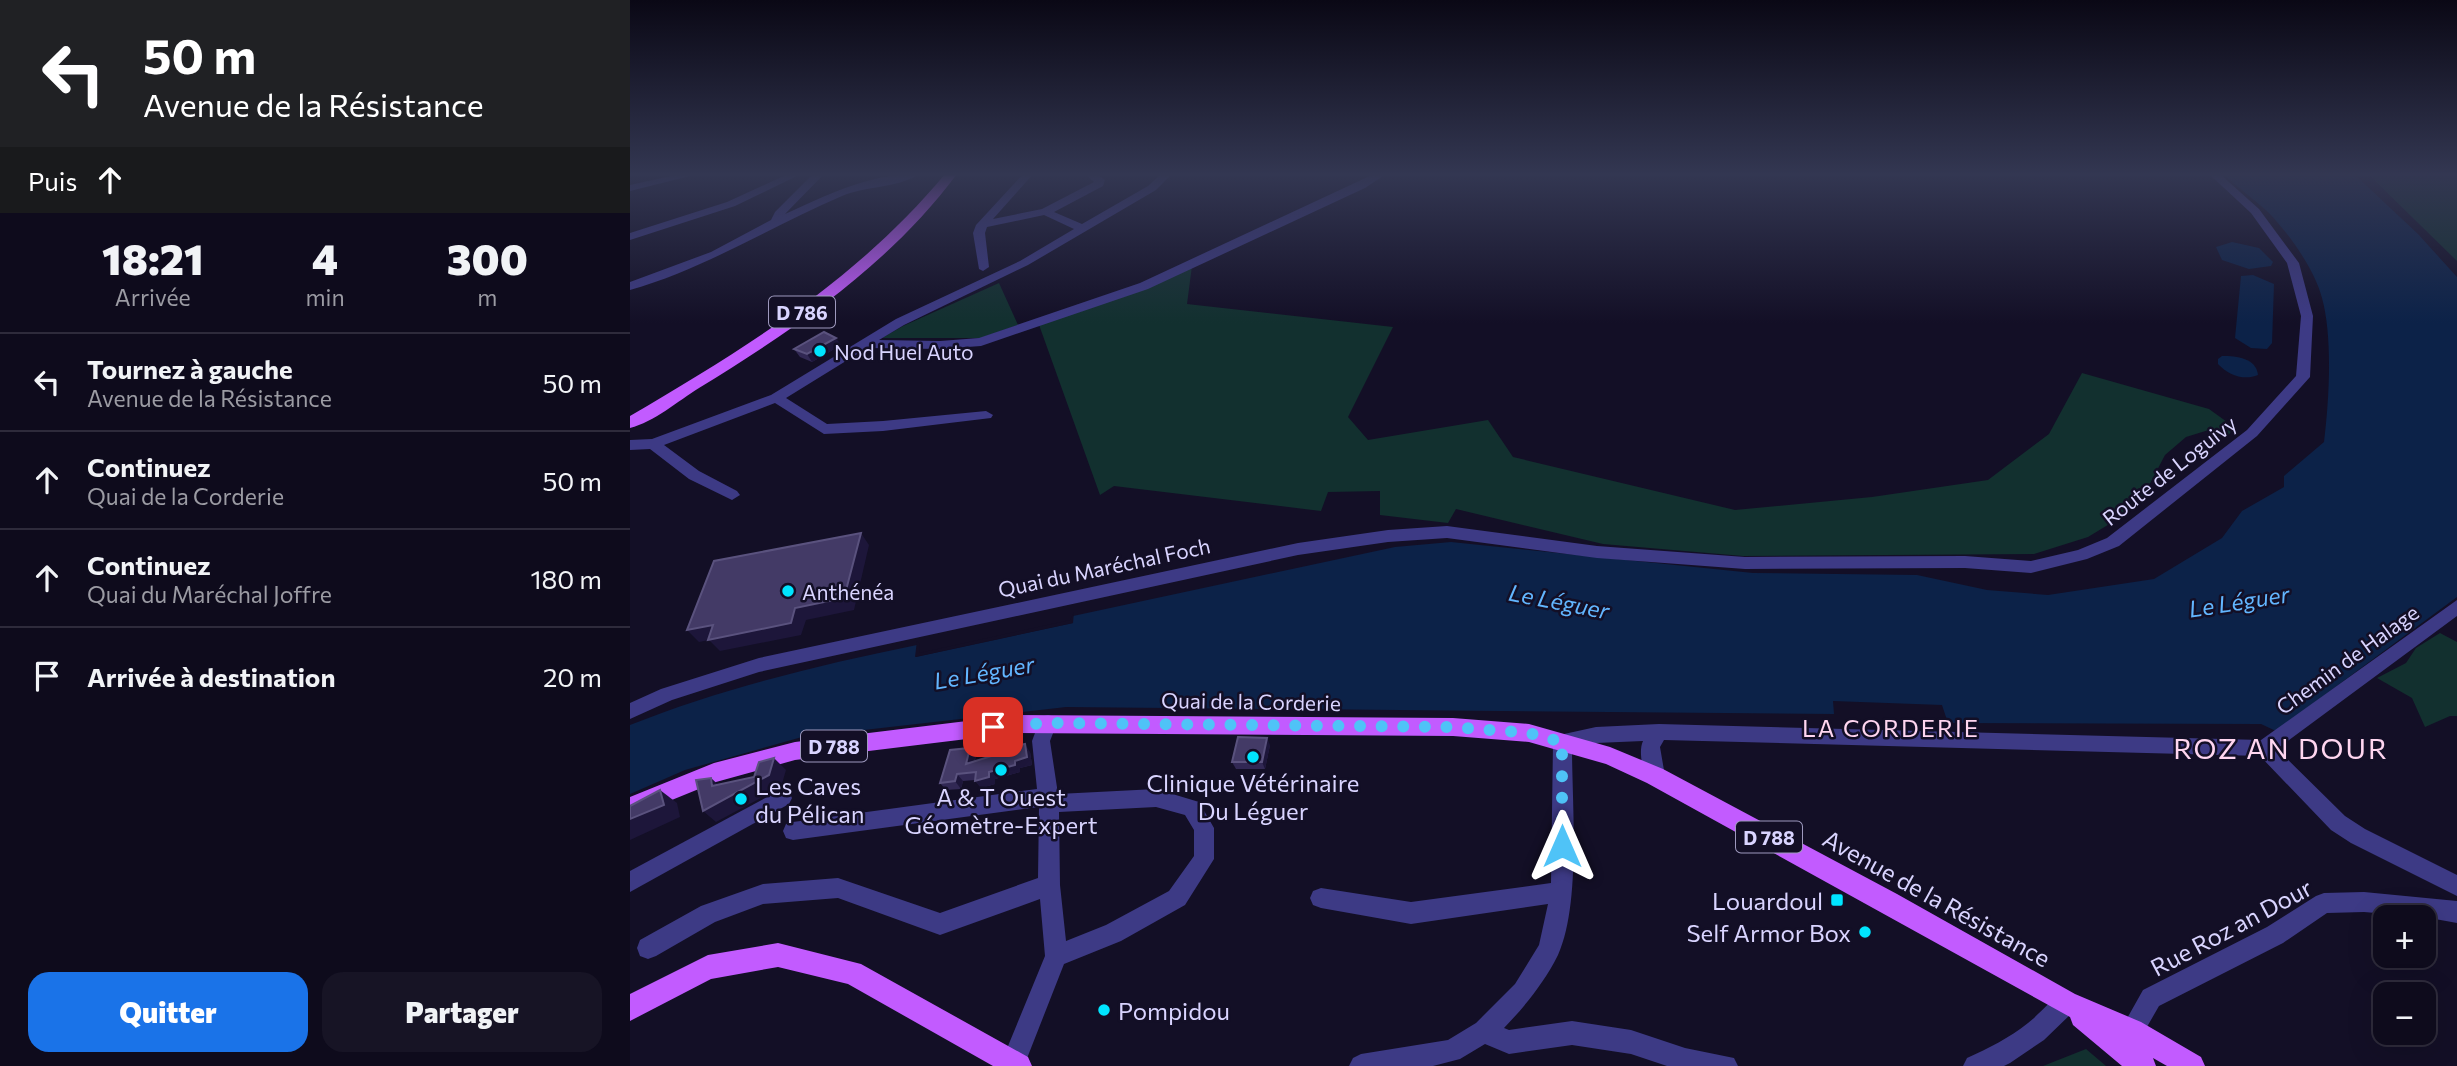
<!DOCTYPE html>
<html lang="fr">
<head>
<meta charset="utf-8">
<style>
	:root { --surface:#0e0b1c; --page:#171425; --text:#f1f3f6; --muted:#9b9ba3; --line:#2e2b3b; --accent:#1a73e8 }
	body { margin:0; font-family:Commissioner,sans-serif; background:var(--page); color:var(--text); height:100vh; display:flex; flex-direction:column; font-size:26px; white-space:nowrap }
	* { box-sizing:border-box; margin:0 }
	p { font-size:23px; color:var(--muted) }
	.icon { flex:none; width:38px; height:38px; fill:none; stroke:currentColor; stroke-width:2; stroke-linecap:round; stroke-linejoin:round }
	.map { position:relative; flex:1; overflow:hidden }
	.panel { display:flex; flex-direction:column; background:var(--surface); width:630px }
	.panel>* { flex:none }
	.banner { background:#202124; color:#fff; overflow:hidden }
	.fabs { position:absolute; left:1743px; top:905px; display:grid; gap:14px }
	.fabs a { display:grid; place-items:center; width:63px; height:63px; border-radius:14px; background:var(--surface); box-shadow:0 7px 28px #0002,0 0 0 2px var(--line); font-size:35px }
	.pin { position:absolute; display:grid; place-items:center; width:60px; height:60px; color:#fff; margin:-30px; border-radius:14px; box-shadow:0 4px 10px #0006 }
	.me { position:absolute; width:77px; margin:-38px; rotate:0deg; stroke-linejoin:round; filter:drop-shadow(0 0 5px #0008) }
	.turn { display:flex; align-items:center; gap:24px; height:147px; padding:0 28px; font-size:32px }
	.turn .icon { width:91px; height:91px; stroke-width:2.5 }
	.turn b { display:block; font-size:49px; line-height:60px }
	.then { display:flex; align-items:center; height:66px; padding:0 28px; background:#0003; gap:14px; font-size:26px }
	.eta { display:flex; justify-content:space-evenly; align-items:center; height:119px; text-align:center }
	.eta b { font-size:42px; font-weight:800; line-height:49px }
	.cta { display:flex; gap:14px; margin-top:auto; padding:14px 28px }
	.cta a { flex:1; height:80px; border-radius:21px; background:var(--accent); color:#fff; font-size:28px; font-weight:800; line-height:80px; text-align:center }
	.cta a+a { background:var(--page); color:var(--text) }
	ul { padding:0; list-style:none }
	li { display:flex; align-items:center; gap:21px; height:98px; padding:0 28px; border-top:2px solid var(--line) }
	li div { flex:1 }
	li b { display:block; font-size:26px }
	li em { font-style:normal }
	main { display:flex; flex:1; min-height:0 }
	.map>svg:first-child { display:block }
</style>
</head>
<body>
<main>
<section class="panel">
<div class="banner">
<div class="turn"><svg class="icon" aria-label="left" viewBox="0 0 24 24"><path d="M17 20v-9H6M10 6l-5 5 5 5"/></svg><div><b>50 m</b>Avenue de la Résistance</div></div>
<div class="then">Puis<svg class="icon" aria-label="ahead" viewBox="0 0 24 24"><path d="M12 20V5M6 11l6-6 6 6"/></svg></div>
</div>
<div class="eta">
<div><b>18:21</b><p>Arrivée</p></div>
<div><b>4</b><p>min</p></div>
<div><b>300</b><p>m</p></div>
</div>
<ul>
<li><svg class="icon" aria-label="left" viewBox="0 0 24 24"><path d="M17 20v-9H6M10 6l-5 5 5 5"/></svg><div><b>Tournez à gauche</b><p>Avenue de la Résistance</p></div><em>50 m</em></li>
<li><svg class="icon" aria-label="ahead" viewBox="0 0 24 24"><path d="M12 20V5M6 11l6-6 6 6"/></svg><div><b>Continuez</b><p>Quai de la Corderie</p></div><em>50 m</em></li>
<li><svg class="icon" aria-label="ahead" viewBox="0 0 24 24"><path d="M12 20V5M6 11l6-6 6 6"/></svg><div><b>Continuez</b><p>Quai du Maréchal Joffre</p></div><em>180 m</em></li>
<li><svg class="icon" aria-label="arrive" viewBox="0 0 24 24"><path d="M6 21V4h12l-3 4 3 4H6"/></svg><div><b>Arrivée à destination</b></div><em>20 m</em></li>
</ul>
<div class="cta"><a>Quitter</a><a>Partager</a></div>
</section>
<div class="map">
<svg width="1827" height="1066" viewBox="0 0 1827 1066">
	<rect width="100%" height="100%" fill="#130f26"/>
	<g fill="#12302f">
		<path d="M 1738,174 L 1827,174 L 1827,261 Z"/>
		<path d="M 562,266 L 557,304 L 763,327 L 718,417 L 738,440 L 858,420 L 883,457 L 1105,510 L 1242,497 L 1358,480 L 1419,434 L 1452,373 L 1579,409 L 1604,427 L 1598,436 L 1582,429 L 1556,437 L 1535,455 L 1513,497 L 1486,520 L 1458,537 L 1404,554 L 1113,556 L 973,544 L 826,509 L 818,523 L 750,515 L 750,491 L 698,492 L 691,511 L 484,486 L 470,495 L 408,322 Z"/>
		<path d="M 369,283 L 388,325 L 351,338 L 252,338 L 273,326 Z"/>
		<path d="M 1810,633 L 1827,642 L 1827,716 L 1820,716 L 1795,727 L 1782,698 L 1747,678 L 1776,663 L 1786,648 Z"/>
		<path d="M 1456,1049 L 1476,1066 L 1413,1066 Z"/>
	</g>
	<g fill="#0c2248">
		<path d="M 1593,174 L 1724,174 L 1788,234 L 1827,277 L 1827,597 L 1646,731 L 1631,724 L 1318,723 L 1312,705 L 1203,701 L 1204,714 L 436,707 L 172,737 L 55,770 L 0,794 L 0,725 C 93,688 189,665 287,645 L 286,657 L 443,623 L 443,616 L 765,547 L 821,542 L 1123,573 L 1287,575 L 1357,590 L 1418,595 L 1524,579 L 1592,538 L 1612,511 L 1654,487 L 1654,476 L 1694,442 C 1699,401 1703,338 1692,298 C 1684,268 1659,234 1638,212 C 1624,199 1607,187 1593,174 Z"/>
		<path d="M 1602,242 L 1629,248 L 1643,262 L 1641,266 L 1619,269 L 1592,260 L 1586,247 Z"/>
		<path d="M 1623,275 L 1644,284 L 1642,343 L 1637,349 L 1621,348 L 1605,338 L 1611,276 Z"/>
		<path d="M 1592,356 C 1607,356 1626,358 1628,375 C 1614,381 1598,375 1588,364 L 1588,359 Z"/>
	</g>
	<path fill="#130f26" d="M 444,612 L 443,623 L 285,657 L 287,641 L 290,644 L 289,653 L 440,620 Z"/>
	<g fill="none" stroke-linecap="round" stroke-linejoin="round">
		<g fill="#3d3a85" fill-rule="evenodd">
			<path d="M 50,174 L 68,174 L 0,191 L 0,185 Z"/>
			<path d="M 158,174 L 171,174 L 105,206 L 0,240 L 0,233 L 97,202 Z"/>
			<path d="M 183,174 L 194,174 L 155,214 C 196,195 243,172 289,174 C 269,188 235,186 212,196 C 141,226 75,269 0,290 L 0,282 L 81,252 L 141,220 L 145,212 Z"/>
			<path d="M 393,174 L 403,174 L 363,219 L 412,209 L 464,182 L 455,174 L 467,174 L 475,180 L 473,186 L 424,212 L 452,224 L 518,186 L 531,174 L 542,174 L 526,190 L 398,265 L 274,325 L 249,340 L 310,341 L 349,338 L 510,283 L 744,174 L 756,174 L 735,188 L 518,289 L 351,346 L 310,349 L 237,348 L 156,398 L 197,424 L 253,421 L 356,411 L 363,415 L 361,418 L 253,431 L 194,434 L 145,403 L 34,445 L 69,471 L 107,491 L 110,495 L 102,500 L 59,479 L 20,449 L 0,450 L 0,440 L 22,439 L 141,395 L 266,319 L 390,261 L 444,229 L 414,215 L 357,227 L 355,233 L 359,267 L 353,271 L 349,269 L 343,233 L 346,225 Z"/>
			<path d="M 1579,174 L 1590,174 L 1629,209 L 1669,263 L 1683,316 L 1680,377 L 1627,436 L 1489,546 L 1457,559 L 1401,573 L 1335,568 L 1115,569 L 967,558 L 817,538 L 758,542 L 668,555 L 129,672 L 42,700 L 0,719 L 0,703 L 31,689 L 129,658 L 668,543 L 758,530 L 817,526 L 967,546 L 1115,557 L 1335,556 L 1401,561 L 1448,550 L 1477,538 L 1617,430 L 1666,376 L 1671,316 L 1657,263 L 1621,213 Z"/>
			<path d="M 1827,600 L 1827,616 L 1647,749 L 1715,816 L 1735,829 L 1827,875 L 1827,896 L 1721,843 L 1701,830 L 1630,756 L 1034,740 L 1030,747 L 1035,776 L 1032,782 L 1025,785 L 1018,782 C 1013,771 1008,752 1013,741 L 966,743 L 942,748 C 942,805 951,904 928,955 C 914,983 895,1006 874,1028 L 879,1030 L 942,1021 L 1001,1030 L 1055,1048 L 1104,1058 L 1108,1066 L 1037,1066 L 1001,1054 L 942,1045 L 879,1054 L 855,1044 L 830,1059 L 803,1066 L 719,1066 L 723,1058 L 731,1054 L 818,1040 L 846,1023 L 885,984 L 909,945 L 918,904 L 781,924 L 691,908 L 683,905 L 680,898 L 683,891 L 691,888 L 781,902 L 921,883 L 923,742 L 925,736 L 966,727 L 1029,724 L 1631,740 Z"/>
			<path d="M 418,715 L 425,717 L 427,723 L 420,741 L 428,794 L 526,789 L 569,802 L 584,828 L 584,859 L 555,905 L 491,941 L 434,964 L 394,1066 L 372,1066 L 371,1063 L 415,956 L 410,899 L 310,935 L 208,898 L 133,904 L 85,922 L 26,956 L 18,959 L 10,956 L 7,948 L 10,940 L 71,906 L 133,884 L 208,878 L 310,913 L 408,878 L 409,807 L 163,840 L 156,838 L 153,831 L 156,824 L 163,822 L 407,789 L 402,741 L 411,717 ZM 526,807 L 555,815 L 564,830 L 564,856 L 539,891 L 476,925 L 436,941 L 430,885 L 429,812 Z"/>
			<path d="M 152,789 L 159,792 L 162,798 L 159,804 L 0,892 L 0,871 Z"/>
			<path d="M 1734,892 L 1827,901 L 1827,923 L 1794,917 L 1734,912 L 1697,913 L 1653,943 L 1529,1006 L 1510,1039 L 1502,1043 L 1494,1039 L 1490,1031 L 1513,990 L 1637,927 L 1686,896 L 1694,893 Z"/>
			<path d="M 1436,992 L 1444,995 L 1447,1003 L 1444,1011 L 1414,1040 L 1380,1063 L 1374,1066 L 1333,1066 L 1337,1058 C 1359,1048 1379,1038 1398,1023 C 1411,1013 1421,998 1436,992 Z"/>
		</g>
		<g fill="#c25bff" fill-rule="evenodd">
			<path d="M 315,174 L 327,174 C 259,265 165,329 69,388 C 48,401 24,422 0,428 L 0,416 C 117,347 227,280 315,174 Z"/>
			<path d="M 386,715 L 823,718 L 899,724 L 980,747 L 1033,769 L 1267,894 L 1445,994 L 1511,1022 L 1571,1057 L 1575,1066 L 1537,1066 L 1523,1058 L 1526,1066 L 1492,1066 L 1443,1025 L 1440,1017 L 1017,783 L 976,764 L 899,742 L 823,736 L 386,733 L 165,760 L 86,782 L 0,817 L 0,797 L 84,763 L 165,742 Z"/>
			<path d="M 148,943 L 231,964 L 398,1057 L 402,1066 L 363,1066 L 218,984 L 148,967 L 81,979 L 0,1021 L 0,994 L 78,955 Z"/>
		</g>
	</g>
	<g fill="#312854">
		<path d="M 211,345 L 182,362 L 170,357 L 164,349 Z"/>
		<path d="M 640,745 L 635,769 L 606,769 L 602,762 Z"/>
		<path d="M 400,752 L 402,765 L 390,768 L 390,772 L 365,779 L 365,784 L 351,788 L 345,780 L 333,781 L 331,789 L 316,790 L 310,783 L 346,755 L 345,761 Z"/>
	</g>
	<g fill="#1d163a">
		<path d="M 206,338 L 211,345 L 182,362 L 177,354 Z"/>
		<path d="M 231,533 L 239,545 L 224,610 L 176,620 L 171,635 L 90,651 L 79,640 L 69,642 L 57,630 L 165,608 Z"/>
		<path d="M 637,738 L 640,745 L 635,769 L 632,762 Z"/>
		<path d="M 395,744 L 400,752 L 402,765 L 390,768 L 390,772 L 365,779 L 365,784 L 351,788 L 345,781 L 359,772 L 385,761 Z"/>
		<path d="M 340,748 L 346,755 L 341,771 L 336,764 Z"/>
		<path d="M 144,758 L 156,770 L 151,787 L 86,822 L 73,811 L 139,775 Z"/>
		<path d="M 327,774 L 333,781 L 331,789 L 325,781 Z"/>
		<path d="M 81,778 L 94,790 L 82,786 Z"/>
		<path d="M 30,790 L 47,803 L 50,817 L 0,840 L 0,818 Z"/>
	</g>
	<g fill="#433a66" stroke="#5a527e" stroke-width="2">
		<path d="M 194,332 L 206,338 L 177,354 L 164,349 Z"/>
		<path d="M 231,533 L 214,598 L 165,608 L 161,623 L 78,640 L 83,625 L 57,630 L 84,561 Z"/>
		<path d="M 608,737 L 637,738 L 632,762 L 602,762 Z"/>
		<path d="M 395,744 L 397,757 L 385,761 L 385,765 L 359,772 L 359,777 L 345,781 L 346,772 L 327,774 L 325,781 L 310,783 L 320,750 L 340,748 L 336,764 L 368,754 L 369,749 Z"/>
		<path d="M 144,758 L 139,775 L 73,811 L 66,780 L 81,778 L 82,786 L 124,777 L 129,762 Z"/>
		<path d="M 30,790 L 34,805 L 0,819 L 0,806 Z"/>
	</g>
	<linearGradient id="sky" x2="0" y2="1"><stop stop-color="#0a0815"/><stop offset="0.54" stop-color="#333752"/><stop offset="1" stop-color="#333752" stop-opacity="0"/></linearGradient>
	<rect width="1827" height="323" fill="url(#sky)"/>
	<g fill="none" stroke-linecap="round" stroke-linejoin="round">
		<path stroke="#4fc3f7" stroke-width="12" stroke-dasharray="0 21.6" d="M 363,727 L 418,723 L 823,727 L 899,733 L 932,742 L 932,846"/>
	</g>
	<g fill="#00e5ff" stroke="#130f26" stroke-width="2.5">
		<circle cx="190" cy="351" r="7"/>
		<circle cx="158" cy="591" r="7"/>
		<circle cx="623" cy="757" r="7"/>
		<circle cx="371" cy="770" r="7"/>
		<circle cx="111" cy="799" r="7"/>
		<rect x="1200" y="893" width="14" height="14" rx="3.5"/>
		<circle cx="1235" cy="932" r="7"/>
		<circle cx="474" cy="1010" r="7"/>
	</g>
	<g text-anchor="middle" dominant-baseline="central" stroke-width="5" stroke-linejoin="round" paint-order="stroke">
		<g fill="#130f26" stroke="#9e99be" stroke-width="2">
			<rect x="139" y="296.5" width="66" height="31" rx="5"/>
			<rect x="171" y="730.5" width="66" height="31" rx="5"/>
			<rect x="1106" y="821.5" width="66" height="31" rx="5"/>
		</g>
		<g font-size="19" font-weight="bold" fill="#d9d4ff">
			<text x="172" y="312">D 786</text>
			<text x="204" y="746">D 788</text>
			<text x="1139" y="837">D 788</text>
		</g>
		<g font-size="21" fill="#d9d4ff" stroke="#130f26" text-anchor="start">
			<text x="204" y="351">Nod Huel Auto</text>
			<text x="172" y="591">Anthénéa</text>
		</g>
		<g font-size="21" fill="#d9d4ff" stroke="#130f26">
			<text transform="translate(1539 470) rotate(-38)">Route de Loguivy</text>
			<text transform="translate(474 567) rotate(-12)">Quai du Maréchal Foch</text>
			<text transform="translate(1717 659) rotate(-36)">Chemin de Halage</text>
			<text transform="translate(621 701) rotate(1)">Quai de la Corderie</text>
		</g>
		<g font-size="23" font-style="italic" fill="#62b6ff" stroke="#130f26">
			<text transform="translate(929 601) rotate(11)">Le Léguer</text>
			<text transform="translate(1609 601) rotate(-9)">Le Léguer</text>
			<text transform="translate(354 672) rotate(-10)">Le Léguer</text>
		</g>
		<g font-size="24" letter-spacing="2" fill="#ffd6f0" stroke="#130f26">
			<text x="1261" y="727">LA CORDERIE</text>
		</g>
		<g font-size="24" fill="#d9d4ff" stroke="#130f26">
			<text x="623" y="782">Clinique Vétérinaire<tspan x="623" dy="28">Du Léguer</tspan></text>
			<text x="125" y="785" text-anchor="start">Les Caves<tspan x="125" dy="28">du Pélican</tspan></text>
			<text x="371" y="796">A &amp; T Ouest<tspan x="371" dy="28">Géomètre-Expert</tspan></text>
			<text x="1193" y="900" text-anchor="end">Louardoul</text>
			<text x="1221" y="932" text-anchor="end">Self Armor Box</text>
			<text x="488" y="1010" text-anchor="start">Pompidou</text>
		</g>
		<g font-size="24" fill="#d9d4ff" stroke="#130f26">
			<text transform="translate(1307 898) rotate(29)">Avenue de la Résistance</text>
			<text transform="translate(1601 927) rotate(-28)">Rue Roz an Dour</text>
		</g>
		<g font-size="28" letter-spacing="2" fill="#ffd6f0" stroke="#130f26">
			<text x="1651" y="748">ROZ AN DOUR</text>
		</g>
	</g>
</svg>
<div class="fabs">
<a>+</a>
<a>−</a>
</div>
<div class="pin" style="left:363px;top:727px;background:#d93025"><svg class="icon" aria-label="arrive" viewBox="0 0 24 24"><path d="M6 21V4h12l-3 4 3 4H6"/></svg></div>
<svg class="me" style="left:932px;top:846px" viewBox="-20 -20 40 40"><path d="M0-17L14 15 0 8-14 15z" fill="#4fc3f7" stroke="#fff" stroke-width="4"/></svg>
</div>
</main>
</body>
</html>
